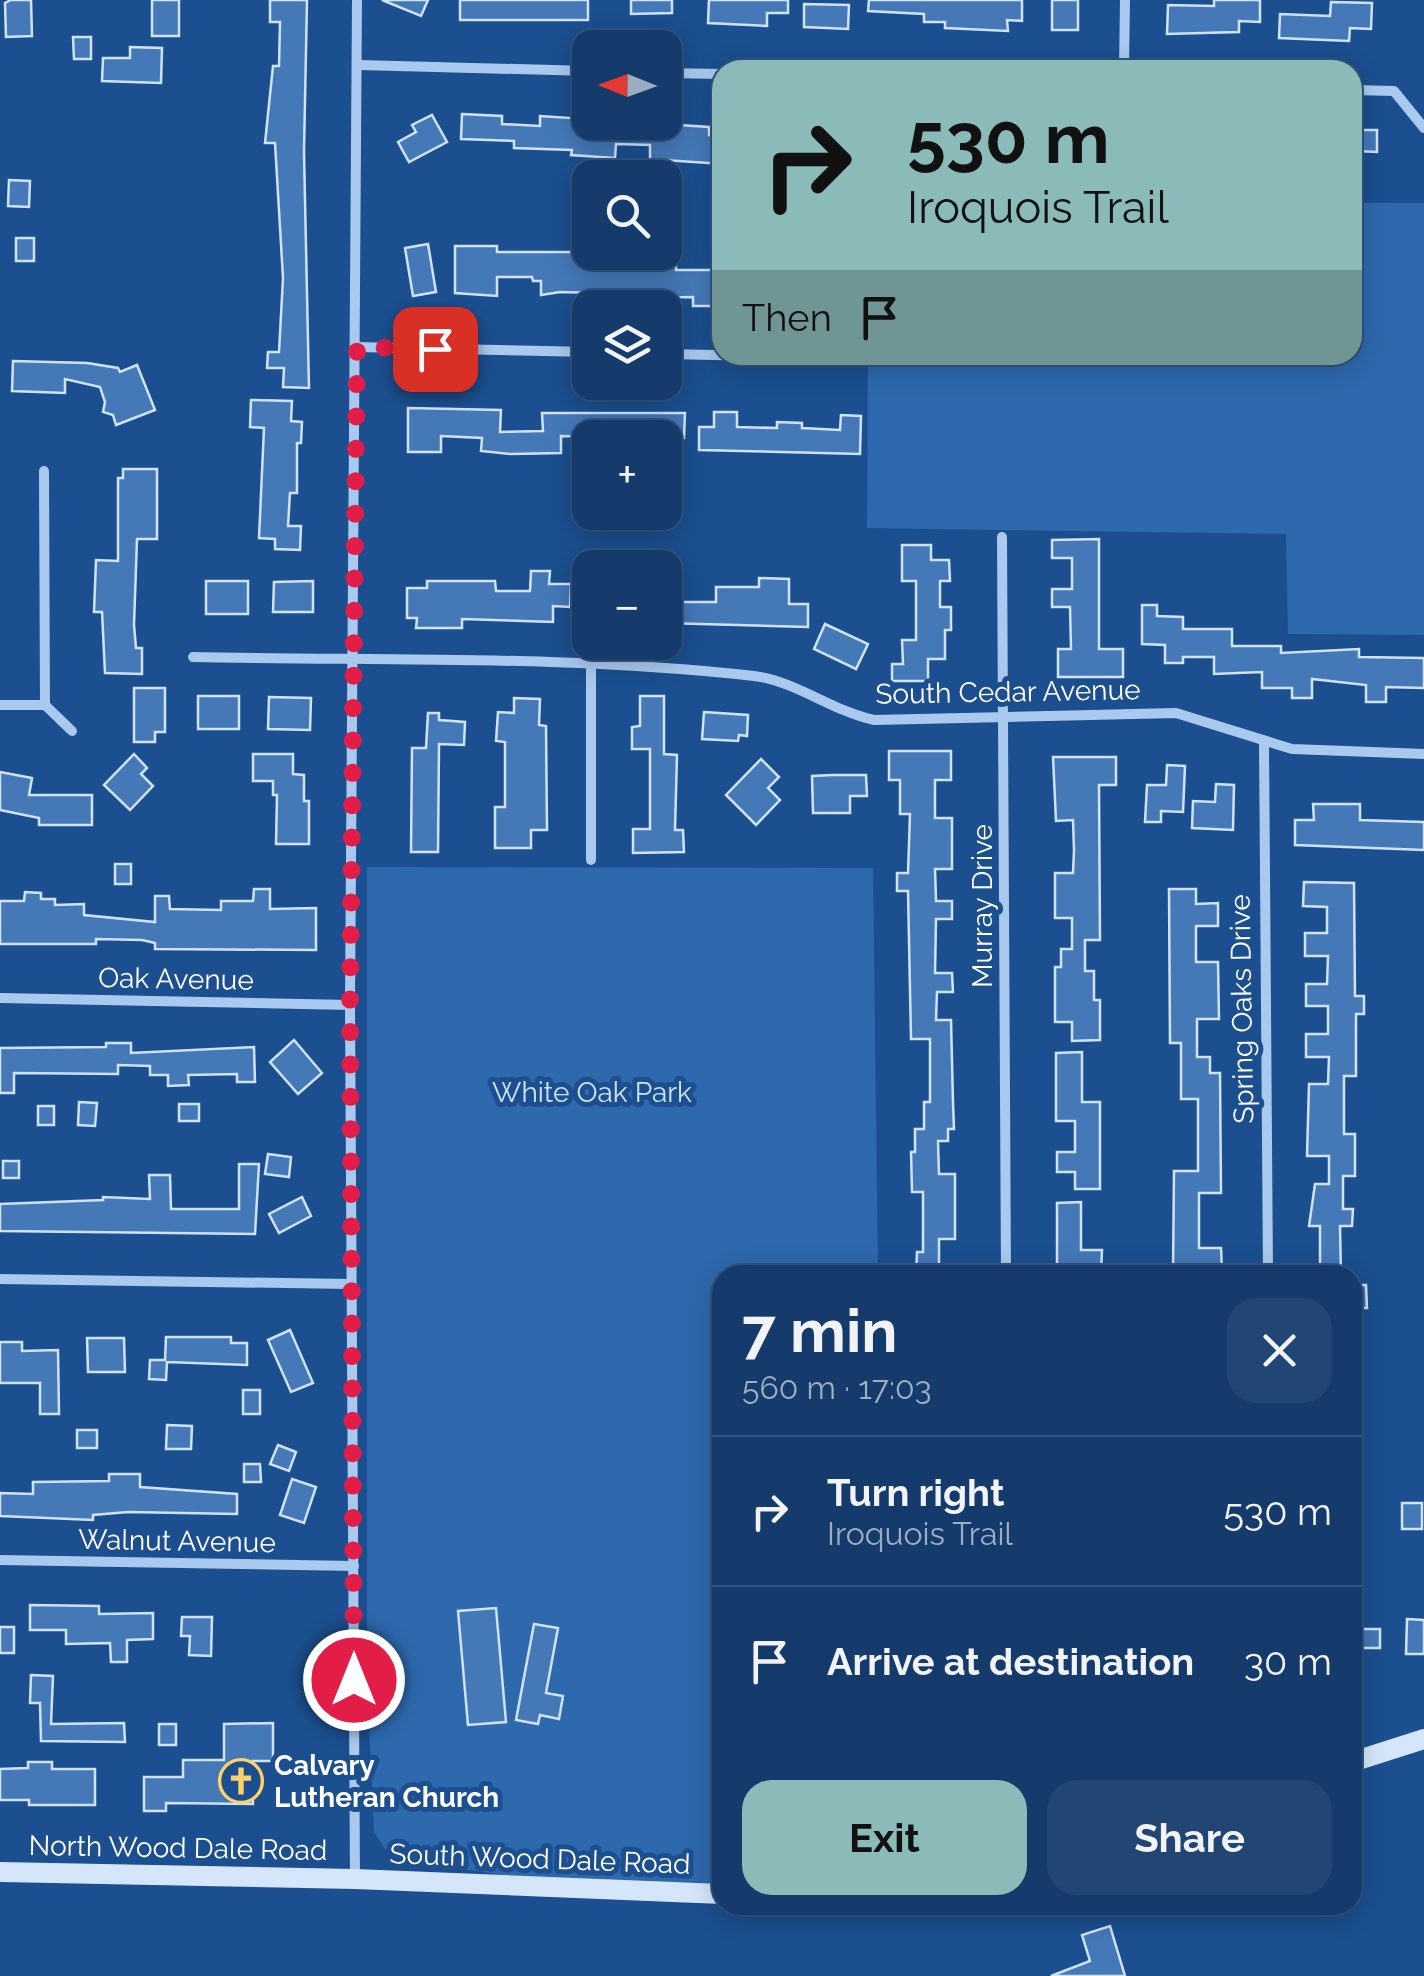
<!DOCTYPE html>
<html lang="en">
<head>
<meta charset="utf-8">
<style>
	:root { --surface:#143b6b; --page:#214673; --text:#f1f3f6; --muted:#9dadc1; --line:#33557e; --accent:#8bbbb9 }
	body { margin:0; font-family:Raleway,sans-serif; background:var(--page); color:var(--text); height:100vh; display:flex; flex-direction:column; font-size:38px; white-space:nowrap }
	* { box-sizing:border-box; margin:0 }
	p { font-size:32px; color:var(--muted) }
	.icon { flex:none; width:55px; height:55px; fill:none; stroke:currentColor; stroke-width:2; stroke-linecap:round; stroke-linejoin:round }
	.map { position:relative; flex:1; overflow:hidden }
	.sheet { position:absolute; left:712px; top:1265px; width:650px; height:650px; display:flex; flex-direction:column; background:var(--surface); border-radius:30px; box-shadow:0 5px 25px #0003,0 0 0 2px var(--line) }
	.sheet>* { flex:none }
	.guide { position:absolute; left:712px; top:60px; width:650px; height:305px; border-radius:30px; box-shadow:0 5px 25px #0003,0 0 0 2px var(--line); background:#8bbbb9; color:#111; overflow:hidden }
	.needle { width:65px; rotate:271deg }
	.tools { position:absolute; left:572px; top:30px; display:grid; gap:20px }
	.tools a { display:grid; place-items:center; width:110px; height:110px; border-radius:20px; background:var(--surface); box-shadow:0 5px 25px #0003,0 0 0 2px var(--line); font-size:50px }
	.pin { position:absolute; display:grid; place-items:center; width:85px; height:85px; color:#fff; margin:-42px; border-radius:20px; box-shadow:0 5px 15px #0006 }
	.me { position:absolute; width:110px; margin:-55px; rotate:0deg; stroke-linejoin:round; filter:drop-shadow(0 0 8px #0008) }
	.turn { display:flex; align-items:center; gap:35px; height:210px; padding:0 30px; font-size:45px }
	.turn .icon { width:130px; height:130px; stroke-width:2.5 }
	.turn b { display:block; font-size:70px; line-height:85px }
	.then { display:flex; align-items:center; height:95px; padding:0 30px; background:#0003; gap:20px; font-size:38px }
	.round { display:grid; place-items:center; flex:none; width:105px; height:105px; border-radius:30px; background:var(--page) }
	.head { display:flex; align-items:center; justify-content:space-between; height:170px; padding:0 30px }
	h1 { font-size:60px; font-weight:700; line-height:75px }
	.primary-button { display:flex; gap:20px; margin-top:auto; padding:20px 30px }
	.primary-button a { flex:1; height:115px; border-radius:30px; background:var(--accent); color:#111; font-size:40px; font-weight:700; line-height:115px; text-align:center }
	.primary-button a+a { background:var(--page); color:var(--text) }
	ul { padding:0; list-style:none }
	li { display:flex; align-items:center; gap:30px; height:150px; padding:0 30px; border-top:2px solid var(--line) }
	li div { flex:1 }
	li b { display:block; font-size:38px }
	li em { font-style:normal }
	.map>svg:first-child { display:block }
</style>
</head>
<body>
<div class="map">
<svg width="1424" height="1976" viewBox="0 0 1424 1976">
	<rect width="100%" height="100%" fill="#1b4f8f"/>
	<g fill="#2e69ad">
		<path d="M 1353,203 L 1424,203 L 1424,635 L 1288,634 L 1286,534 L 867,528 L 868,355 L 1352,355 Z"/>
		<path d="M 367,867 L 873,868 L 878,1275 L 722,1275 L 722,1883 C 607,1881 511,1885 398,1855 L 386,1850 L 374,1832 L 367,1683 Z"/>
	</g>
	<g fill="#4478b7" stroke="#cfe3fa" stroke-width="2.5">
		<path d="M 11,0 L 31,0 L 32,36 L 6,37 L 5,3 Z"/>
		<rect x="152" y="0" width="27" height="36"/>
		<path d="M 270,0 L 307,0 L 304,152 L 309,388 L 283,387 L 284,368 L 267,368 L 268,352 L 279,352 L 283,278 L 275,143 L 265,143 L 273,66 L 279,66 L 280,22 L 270,22 Z"/>
		<path d="M 382,0 L 428,0 L 421,16 Z"/>
		<rect x="460" y="0" width="128" height="20"/>
		<path d="M 631,0 L 672,0 L 672,13 L 631,14 Z"/>
		<path d="M 709,0 L 788,0 L 788,13 L 767,13 L 767,26 L 708,23 Z"/>
		<path d="M 869,0 L 1022,0 L 1022,21 L 1007,20 L 1008,31 L 945,28 L 945,22 L 924,22 L 924,14 L 868,11 Z"/>
		<rect x="1052" y="0" width="26" height="30"/>
		<path d="M 1214,0 L 1260,0 L 1260,22 L 1239,21 L 1239,32 L 1167,34 L 1168,5 L 1214,6 Z"/>
		<path d="M 1331,2 L 1372,3 L 1371,29 L 1350,28 L 1349,41 L 1279,38 L 1280,14 L 1330,16 Z"/>
		<path d="M 804,4 L 849,5 L 848,29 L 804,27 Z"/>
		<path d="M 73,37 L 91,37 L 91,59 L 74,59 Z"/>
		<path d="M 130,47 L 162,48 L 161,83 L 102,81 L 103,58 L 130,58 Z"/>
		<path d="M 462,114 L 502,116 L 502,124 L 540,126 L 540,116 L 709,127 L 709,135 L 722,135 L 722,164 L 650,159 L 650,145 L 616,144 L 615,158 L 571,155 L 572,150 L 514,148 L 514,141 L 461,139 Z"/>
		<path d="M 432,115 L 447,142 L 409,162 L 398,142 L 416,132 L 412,125 Z"/>
		<path d="M 1356,130 L 1377,130 L 1377,152 L 1356,151 Z"/>
		<path d="M 9,180 L 30,181 L 29,207 L 8,206 Z"/>
		<rect x="16" y="238" width="18" height="23"/>
		<path d="M 428,244 L 436,292 L 413,296 L 405,248 Z"/>
		<path d="M 455,246 L 497,246 L 497,252 L 614,252 L 614,257 L 676,259 L 676,270 L 722,270 L 722,306 L 693,306 L 693,297 L 598,299 L 598,293 L 560,292 L 541,295 L 541,281 L 533,281 L 532,277 L 497,277 L 497,296 L 455,293 Z"/>
		<path d="M 13,361 L 87,363 L 118,368 L 120,372 L 137,365 L 155,410 L 116,425 L 113,415 L 103,412 L 105,402 L 100,387 L 65,379 L 65,393 L 12,391 Z"/>
		<path d="M 251,400 L 292,401 L 291,421 L 302,422 L 301,443 L 297,443 L 297,493 L 290,493 L 288,526 L 301,526 L 300,550 L 275,549 L 275,539 L 259,538 L 264,428 L 250,427 Z"/>
		<path d="M 408,408 L 501,410 L 500,432 L 543,431 L 542,413 L 685,413 L 684,438 L 561,436 L 561,453 L 511,454 L 481,451 L 482,438 L 441,436 L 441,452 L 408,452 Z"/>
		<path d="M 714,412 L 737,412 L 737,427 L 777,428 L 777,422 L 802,423 L 802,428 L 840,430 L 841,415 L 861,416 L 860,454 L 699,450 L 699,427 L 714,427 Z"/>
		<path d="M 123,469 L 157,469 L 157,539 L 137,539 L 134,625 L 136,648 L 142,648 L 142,674 L 105,673 L 102,612 L 94,612 L 96,560 L 118,561 L 118,478 L 123,478 Z"/>
		<path d="M 1099,539 L 1099,649 L 1123,649 L 1123,677 L 1058,677 L 1058,649 L 1071,649 L 1070,607 L 1052,607 L 1052,589 L 1072,589 L 1072,558 L 1052,558 L 1052,540 Z"/>
		<path d="M 902,545 L 931,545 L 931,560 L 949,560 L 950,581 L 940,581 L 940,607 L 951,607 L 951,630 L 945,630 L 945,659 L 928,659 L 928,681 L 892,681 L 892,664 L 903,664 L 902,640 L 916,640 L 916,581 L 902,581 Z"/>
		<path d="M 531,571 L 550,571 L 549,584 L 571,584 L 570,607 L 553,606 L 553,622 L 462,619 L 462,628 L 416,628 L 417,618 L 407,618 L 407,588 L 427,588 L 427,581 L 495,581 L 496,591 L 530,591 Z"/>
		<path d="M 759,578 L 789,579 L 789,604 L 808,604 L 808,627 L 665,623 L 665,597 L 682,597 L 682,602 L 716,602 L 716,587 L 759,587 Z"/>
		<rect x="206" y="581" width="42" height="33"/>
		<path d="M 313,581 L 313,612 L 273,612 L 274,582 Z"/>
		<path d="M 1142,605 L 1157,605 L 1157,616 L 1183,617 L 1183,629 L 1232,629 L 1232,646 L 1281,646 L 1281,653 L 1359,649 L 1359,657 L 1424,658 L 1424,688 L 1386,687 L 1386,702 L 1366,702 L 1366,685 L 1312,679 L 1312,698 L 1292,698 L 1292,688 L 1262,688 L 1262,672 L 1214,674 L 1214,657 L 1183,657 L 1183,663 L 1165,663 L 1165,645 L 1142,644 Z"/>
		<path d="M 825,624 L 868,644 L 856,669 L 814,649 Z"/>
		<path d="M 134,688 L 165,688 L 165,732 L 155,732 L 155,742 L 134,742 Z"/>
		<rect x="198" y="696" width="41" height="33"/>
		<path d="M 640,696 L 664,696 L 664,754 L 677,755 L 675,830 L 683,830 L 684,852 L 633,853 L 633,829 L 650,829 L 650,749 L 632,749 L 632,727 L 640,726 Z"/>
		<path d="M 269,697 L 311,698 L 310,730 L 268,729 Z"/>
		<path d="M 514,698 L 540,699 L 539,725 L 546,726 L 547,830 L 531,830 L 531,848 L 495,848 L 495,807 L 505,807 L 505,742 L 496,741 L 498,712 L 514,713 Z"/>
		<path d="M 704,712 L 748,715 L 747,736 L 739,735 L 738,741 L 702,739 Z"/>
		<path d="M 428,713 L 439,713 L 439,720 L 465,722 L 464,745 L 439,744 L 438,852 L 411,852 L 412,748 L 426,748 Z"/>
		<path d="M 889,751 L 951,751 L 951,780 L 935,780 L 935,818 L 952,818 L 952,869 L 935,869 L 936,901 L 952,901 L 952,919 L 936,919 L 935,973 L 952,973 L 953,992 L 937,992 L 936,1020 L 951,1020 L 953,1102 L 954,1129 L 948,1129 L 948,1141 L 938,1141 L 939,1174 L 955,1174 L 955,1239 L 939,1239 L 939,1275 L 916,1275 L 917,1252 L 923,1252 L 923,1192 L 912,1192 L 911,1152 L 915,1152 L 915,1129 L 924,1129 L 924,1102 L 930,1102 L 930,1039 L 911,1039 L 908,891 L 897,891 L 897,873 L 908,873 L 910,814 L 900,814 L 900,780 L 889,780 Z"/>
		<path d="M 134,754 L 147,768 L 141,774 L 153,786 L 130,810 L 104,785 Z"/>
		<path d="M 253,754 L 293,754 L 293,774 L 304,775 L 304,801 L 309,801 L 309,844 L 276,844 L 277,795 L 273,795 L 273,781 L 253,781 Z"/>
		<path d="M 1053,757 L 1116,757 L 1116,785 L 1099,785 L 1100,940 L 1085,940 L 1085,971 L 1094,971 L 1094,1000 L 1100,1000 L 1100,1040 L 1072,1041 L 1072,1022 L 1055,1022 L 1055,967 L 1061,967 L 1061,949 L 1072,949 L 1072,918 L 1055,918 L 1055,873 L 1073,873 L 1074,850 L 1073,820 L 1056,821 Z"/>
		<path d="M 761,759 L 779,777 L 768,788 L 780,800 L 756,825 L 726,795 Z"/>
		<path d="M 1167,765 L 1185,766 L 1183,812 L 1161,811 L 1161,822 L 1145,822 L 1147,785 L 1166,785 Z"/>
		<path d="M 0,772 L 32,778 L 29,795 L 92,795 L 92,825 L 39,825 L 39,818 L 0,810 Z"/>
		<path d="M 832,775 L 866,775 L 867,796 L 850,796 L 850,813 L 813,813 L 812,776 Z"/>
		<path d="M 1216,784 L 1234,785 L 1233,830 L 1192,828 L 1193,801 L 1215,802 Z"/>
		<path d="M 1313,804 L 1360,804 L 1360,820 L 1424,822 L 1424,850 L 1295,845 L 1295,820 L 1314,820 Z"/>
		<rect x="115" y="864" width="16" height="20"/>
		<path d="M 1304,882 L 1354,883 L 1355,996 L 1364,996 L 1364,1014 L 1356,1014 L 1356,1076 L 1344,1076 L 1344,1134 L 1355,1134 L 1355,1176 L 1343,1176 L 1343,1209 L 1353,1209 L 1352,1226 L 1340,1226 L 1341,1275 L 1320,1275 L 1320,1226 L 1309,1226 L 1315,1184 L 1329,1184 L 1329,1156 L 1307,1156 L 1309,1084 L 1328,1084 L 1329,1057 L 1306,1057 L 1306,1034 L 1328,1034 L 1328,1006 L 1306,1006 L 1306,984 L 1327,984 L 1328,956 L 1305,956 L 1305,933 L 1327,933 L 1327,907 L 1303,906 Z"/>
		<path d="M 254,889 L 270,889 L 270,909 L 316,908 L 316,950 L 155,949 L 155,943 L 142,940 L 96,939 L 96,944 L 0,944 L 0,901 L 24,901 L 25,892 L 41,893 L 41,899 L 55,899 L 55,905 L 84,904 L 84,915 L 155,922 L 155,896 L 169,896 L 170,909 L 221,910 L 221,901 L 253,901 Z"/>
		<path d="M 1169,889 L 1196,889 L 1196,904 L 1218,903 L 1218,926 L 1196,926 L 1196,962 L 1218,962 L 1219,1019 L 1197,1019 L 1197,1057 L 1210,1057 L 1210,1073 L 1220,1073 L 1221,1193 L 1199,1193 L 1199,1248 L 1221,1248 L 1222,1270 L 1173,1271 L 1174,1171 L 1198,1171 L 1198,1099 L 1181,1099 L 1181,1043 L 1170,1043 Z"/>
		<path d="M 294,1040 L 322,1073 L 298,1094 L 270,1062 Z"/>
		<path d="M 106,1043 L 131,1043 L 131,1053 L 254,1047 L 255,1082 L 237,1082 L 237,1074 L 188,1075 L 189,1085 L 168,1086 L 168,1075 L 150,1075 L 150,1066 L 118,1065 L 118,1074 L 14,1073 L 14,1093 L 0,1093 L 0,1048 L 106,1047 Z"/>
		<path d="M 1082,1052 L 1082,1102 L 1100,1102 L 1100,1189 L 1075,1189 L 1075,1172 L 1057,1172 L 1057,1152 L 1075,1152 L 1075,1121 L 1056,1121 L 1056,1053 Z"/>
		<path d="M 79,1102 L 97,1103 L 95,1126 L 78,1125 Z"/>
		<rect x="179" y="1104" width="20" height="17"/>
		<rect x="38" y="1106" width="16" height="19"/>
		<path d="M 268,1154 L 291,1157 L 289,1177 L 265,1174 Z"/>
		<rect x="3" y="1161" width="16" height="17"/>
		<path d="M 239,1164 L 259,1164 L 255,1234 L 0,1231 L 0,1204 L 103,1200 L 103,1197 L 150,1199 L 149,1175 L 170,1175 L 171,1209 L 239,1209 Z"/>
		<path d="M 302,1197 L 311,1216 L 279,1233 L 269,1214 Z"/>
		<path d="M 1081,1202 L 1081,1250 L 1102,1250 L 1101,1275 L 1057,1269 L 1057,1203 Z"/>
		<path d="M 1352,1285 L 1366,1285 L 1367,1308 L 1352,1308 Z"/>
		<path d="M 290,1330 L 313,1383 L 291,1392 L 268,1340 Z"/>
		<path d="M 166,1337 L 231,1337 L 231,1343 L 247,1343 L 247,1365 L 167,1362 L 166,1380 L 149,1379 L 150,1360 L 165,1360 Z"/>
		<path d="M 87,1338 L 124,1338 L 125,1372 L 88,1372 Z"/>
		<path d="M 0,1342 L 22,1342 L 22,1351 L 58,1350 L 59,1414 L 40,1414 L 40,1383 L 0,1383 Z"/>
		<rect x="243" y="1390" width="17" height="24"/>
		<path d="M 167,1425 L 192,1426 L 191,1449 L 166,1449 Z"/>
		<rect x="77" y="1430" width="20" height="18"/>
		<path d="M 278,1445 L 296,1452 L 289,1471 L 270,1464 Z"/>
		<path d="M 244,1464 L 260,1464 L 261,1482 L 244,1482 Z"/>
		<path d="M 109,1474 L 140,1474 L 140,1487 L 237,1494 L 237,1514 L 128,1512 L 93,1515 L 93,1520 L 0,1516 L 0,1493 L 33,1494 L 33,1482 L 109,1481 Z"/>
		<path d="M 292,1479 L 316,1487 L 304,1523 L 280,1515 Z"/>
		<rect x="1402" y="1503" width="20" height="26"/>
		<path d="M 30,1605 L 99,1606 L 99,1614 L 153,1613 L 153,1639 L 127,1640 L 127,1662 L 111,1662 L 110,1643 L 66,1644 L 66,1630 L 30,1630 Z"/>
		<path d="M 496,1608 L 506,1722 L 468,1725 L 458,1611 Z"/>
		<path d="M 182,1617 L 212,1617 L 211,1656 L 189,1655 L 190,1636 L 181,1636 Z"/>
		<path d="M 1407,1619 L 1424,1620 L 1424,1654 L 1406,1654 Z"/>
		<path d="M 534,1624 L 558,1628 L 546,1693 L 563,1696 L 559,1719 L 540,1715 L 538,1724 L 516,1720 Z"/>
		<rect x="0" y="1627" width="14" height="26"/>
		<rect x="1352" y="1629" width="28" height="19"/>
		<path d="M 31,1675 L 53,1676 L 51,1724 L 124,1723 L 125,1742 L 41,1741 L 40,1703 L 30,1703 Z"/>
		<path d="M 273,1723 L 273,1761 L 252,1761 L 253,1804 L 166,1803 L 166,1811 L 144,1811 L 144,1777 L 183,1777 L 183,1760 L 224,1760 L 224,1724 Z"/>
		<rect x="159" y="1724" width="17" height="21"/>
		<path d="M 28,1762 L 52,1762 L 52,1769 L 95,1769 L 95,1805 L 29,1805 L 29,1800 L 0,1800 L 0,1769 L 28,1768 Z"/>
		<path d="M 1110,1926 L 1125,1976 L 1051,1976 L 1090,1961 L 1082,1935 Z"/>
	</g>
	<g fill="none" stroke-linecap="round" stroke-linejoin="round">
		<g stroke="#a9c9ee" stroke-width="10">
			<path d="M 359,65 L 590,71"/>
			<path d="M 1124,70 L 1125,0"/>
			<path d="M 665,73 L 722,74"/>
			<path d="M 1352,90 L 1394,91 L 1424,128"/>
			<path d="M 357,347 L 590,352"/>
			<path d="M 665,354 L 866,358"/>
			<path d="M 44,471 L 45,705"/>
			<path d="M 1002,537 L 1006,1275"/>
			<path d="M 193,657 C 379,661 569,655 754,676 C 796,681 832,711 874,720 L 1176,713 L 1292,749 L 1424,754"/>
			<path d="M 591,666 L 591,860"/>
			<path d="M 0,705 L 45,705 L 72,731"/>
			<path d="M 1264,742 L 1268,1275"/>
			<path d="M 0,998 L 350,1005"/>
			<path d="M 0,1279 L 351,1284"/>
			<path d="M 0,1560 L 354,1566"/>
			<path d="M 355,1879 L 350,1005 L 357,0"/>
		</g>
		<g stroke="#d6e6fa" stroke-width="20">
			<path d="M 1352,1762 L 1424,1739"/>
			<path d="M 0,1872 L 355,1879 L 722,1894"/>
		</g>
	</g>
	<g fill="none" stroke-linecap="round" stroke-linejoin="round">
		<path stroke="#e11d48" stroke-width="18" stroke-dasharray="0 32.4" d="M 354,1680 L 350,1005 L 357,347 L 435,349"/>
	</g>
	<defs>
		<g id="church-ring" transform="scale(2.25)"><circle r="9.5" fill="#1b4f8f" stroke="#ffd166" stroke-width="1.5"/><path d="M-1.2-6h2.4v3.5h3.3v2.4h-3.3V6h-2.4V-.1h-3.3v-2.4h3.3Z" fill="#ffd166"/></g>
	</defs>
	<g fill-rule="evenodd">
		<use href="#church-ring" x="241" y="1781"/>
	</g>
	<g text-anchor="middle" dominant-baseline="central" stroke-width="10" stroke-linejoin="round" paint-order="stroke">
		<g font-size="28" fill="#fff" stroke="#1b4f8f">
			<text transform="translate(1008 692) rotate(-1)">South Cedar Avenue</text>
			<text transform="translate(982 906) rotate(-90)">Murray Drive</text>
			<text transform="translate(176 979) rotate(1)">Oak Avenue</text>
			<text transform="translate(1242 1009) rotate(-91)">Spring Oaks Drive</text>
			<text transform="translate(177 1541) rotate(1)">Walnut Avenue</text>
			<text transform="translate(178 1848) rotate(1)">North Wood Dale Road</text>
			<text transform="translate(540 1859) rotate(2)">South Wood Dale Road</text>
		</g>
		<g font-size="28" fill="#cfe3fa" stroke="#1b4f8f">
			<text x="592" y="1092">White Oak Park</text>
		</g>
		<g font-size="28" font-weight="bold" fill="#fff" stroke="#1b4f8f" text-anchor="start">
			<text x="274" y="1765">Calvary<tspan x="274" dy="32">Lutheran Church</tspan></text>
		</g>
	</g>
</svg>
<div class="tools">
<a><svg class="needle" viewBox="-14 -14 28 28"><path d="M0-13l5 13h-10z" fill="#e53935"/><path d="M0 13l5-13h-10z" fill="#9dadc1"/></svg></a>
<a><svg class="icon" aria-label="search" viewBox="0 0 24 24"><circle cx="10" cy="10" r="6"/><path d="M15 15l6 6"/></svg></a>
<a><svg class="icon" aria-label="layers" viewBox="0 0 24 24"><path d="M12 4l9 5-9 5-9-5zM3 14l9 5 9-5"/></svg></a>
<a>+</a>
<a>−</a>
</div>
<div class="pin" style="left:435px;top:349px;background:#d93025"><svg class="icon" aria-label="arrive" viewBox="0 0 24 24"><path d="M6 21V4h12l-3 4 3 4H6"/></svg></div>
<svg class="me" style="left:354px;top:1680px" viewBox="-20 -20 40 40"><circle r="17" fill="#e11d48" stroke="#fff" stroke-width="3"/><path d="M0-11L8 9 0 5-8 9z" fill="#fff"/></svg>
<div class="guide">
<div class="turn"><svg class="icon" aria-label="right" viewBox="0 0 24 24"><path d="M7 20v-9h11M14 6l5 5-5 5"/></svg><div><b>530 m</b>Iroquois Trail</div></div>
<div class="then">Then<svg class="icon" aria-label="arrive" viewBox="0 0 24 24"><path d="M6 21V4h12l-3 4 3 4H6"/></svg></div>
</div>
<section class="sheet">
<div class="head"><div><h1>7 min</h1><p>560 m · 17:03</p></div><a class="round"><svg class="icon" aria-label="close" viewBox="0 0 24 24"><path d="M6 6l12 12M18 6L6 18"/></svg></a></div>
<ul>
<li><svg class="icon" aria-label="right" viewBox="0 0 24 24"><path d="M7 20v-9h11M14 6l5 5-5 5"/></svg><div><b>Turn right</b><p>Iroquois Trail</p></div><em>530 m</em></li>
<li><svg class="icon" aria-label="arrive" viewBox="0 0 24 24"><path d="M6 21V4h12l-3 4 3 4H6"/></svg><div><b>Arrive at destination</b></div><em>30 m</em></li>
</ul>
<div class="primary-button"><a>Exit</a><a>Share</a></div>
</section>
</div>
</body>
</html>
